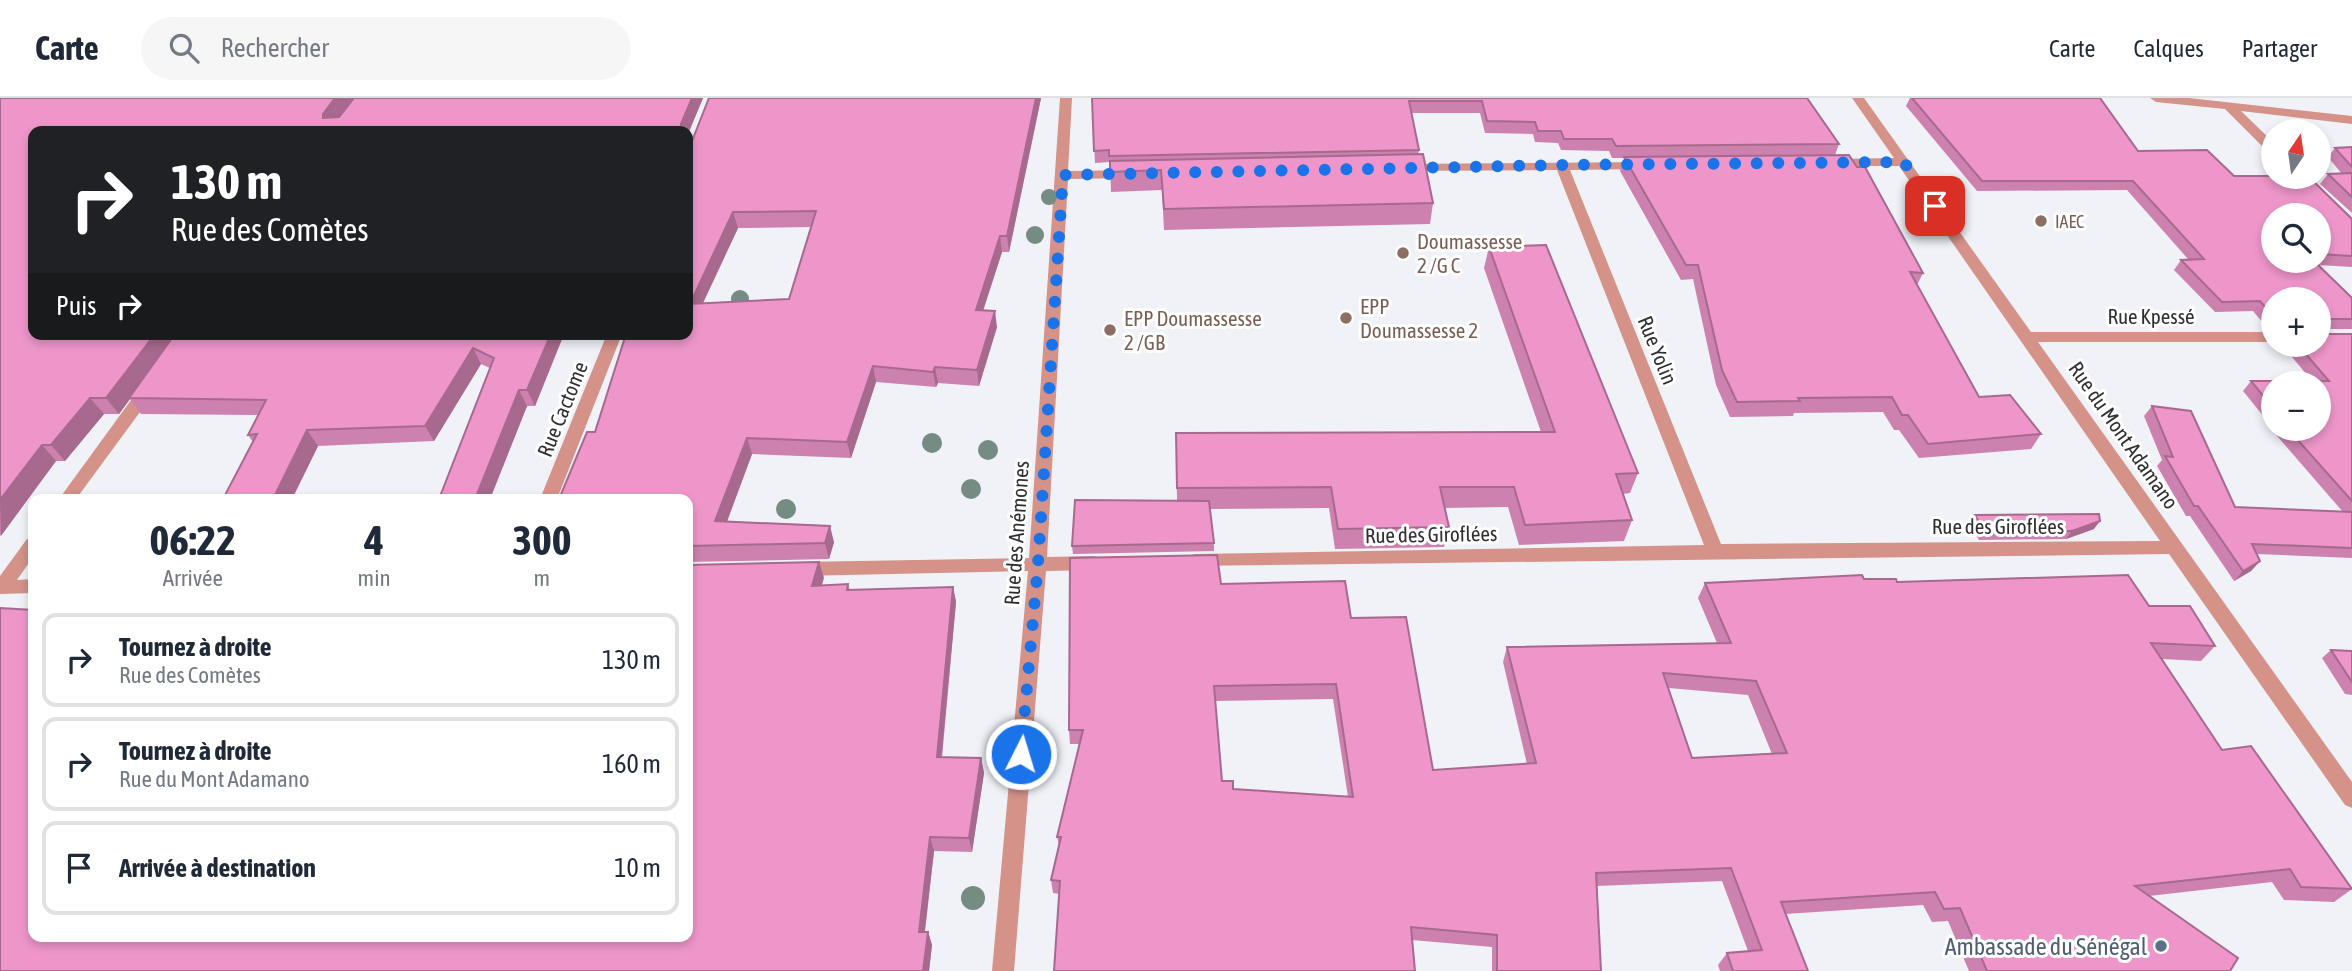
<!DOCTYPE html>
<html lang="fr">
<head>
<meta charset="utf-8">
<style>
	:root { --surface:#fff; --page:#f6f6f7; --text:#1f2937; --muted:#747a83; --line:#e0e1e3 }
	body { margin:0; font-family:"Asap Condensed",sans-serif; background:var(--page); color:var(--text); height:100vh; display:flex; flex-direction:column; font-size:26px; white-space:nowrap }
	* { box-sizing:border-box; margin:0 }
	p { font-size:23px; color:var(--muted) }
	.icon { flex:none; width:38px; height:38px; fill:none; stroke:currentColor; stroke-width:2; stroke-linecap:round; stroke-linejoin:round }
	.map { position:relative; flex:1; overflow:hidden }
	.side { position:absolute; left:28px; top:396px; width:665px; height:448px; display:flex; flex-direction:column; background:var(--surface); border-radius:14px; box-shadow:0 4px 10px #0003 }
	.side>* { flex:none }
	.top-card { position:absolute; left:28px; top:28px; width:665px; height:214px; border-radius:14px; box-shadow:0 4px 10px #0003; background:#202124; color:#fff; overflow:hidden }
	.needle { width:46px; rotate:13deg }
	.controls { position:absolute; left:2261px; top:21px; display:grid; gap:14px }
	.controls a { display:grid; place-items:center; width:70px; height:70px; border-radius:50%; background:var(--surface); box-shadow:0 4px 10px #0003; font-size:35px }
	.pin { position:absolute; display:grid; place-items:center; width:60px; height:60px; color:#fff; margin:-30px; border-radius:14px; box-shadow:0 4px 10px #0006 }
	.me { position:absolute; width:77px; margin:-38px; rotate:5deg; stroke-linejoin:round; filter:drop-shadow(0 0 5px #0008) }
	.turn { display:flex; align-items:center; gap:24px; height:147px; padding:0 28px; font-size:32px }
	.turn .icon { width:91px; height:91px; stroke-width:2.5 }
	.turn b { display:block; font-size:49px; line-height:60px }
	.then { display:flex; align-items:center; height:66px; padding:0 28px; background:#0003; gap:14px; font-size:26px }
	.eta { display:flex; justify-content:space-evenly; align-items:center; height:119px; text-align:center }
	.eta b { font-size:42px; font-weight:700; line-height:49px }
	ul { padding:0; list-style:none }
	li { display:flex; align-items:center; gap:21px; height:94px; margin:0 14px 10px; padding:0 14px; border:4px solid var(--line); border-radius:14px }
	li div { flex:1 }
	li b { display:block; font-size:26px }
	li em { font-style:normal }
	header { display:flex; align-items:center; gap:42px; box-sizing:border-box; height:98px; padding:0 35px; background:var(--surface); border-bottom:2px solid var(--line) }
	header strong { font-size:33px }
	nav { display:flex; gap:38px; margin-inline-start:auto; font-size:24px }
	.search { width:490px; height:63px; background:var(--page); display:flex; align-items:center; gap:18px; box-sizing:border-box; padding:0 24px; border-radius:38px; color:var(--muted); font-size:26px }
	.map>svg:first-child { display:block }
</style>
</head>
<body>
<header>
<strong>Carte</strong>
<div class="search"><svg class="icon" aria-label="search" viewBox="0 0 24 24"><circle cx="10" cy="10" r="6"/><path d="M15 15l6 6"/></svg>Rechercher</div>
<nav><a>Carte</a><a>Calques</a><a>Partager</a></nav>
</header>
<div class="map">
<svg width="2352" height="873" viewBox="0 0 2352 873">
	<rect width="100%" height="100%" fill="#f0f2f8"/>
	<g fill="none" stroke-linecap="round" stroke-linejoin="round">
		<g fill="#d49289" fill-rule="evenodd">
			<path d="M 1060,0 L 1072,0 L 1068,73 L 1133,72 L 1140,76 L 1133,80 L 1068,81 L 1047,459 L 1094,458 L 1100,460 L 1103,465 L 1100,470 L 1094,472 L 1046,473 L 1014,873 L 992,873 L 1028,473 L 800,478 L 794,476 L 791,471 L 794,466 L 800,464 L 1029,460 Z"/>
			<path d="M 1852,0 L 1864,0 L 2031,234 L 2273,234 L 2273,244 L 2038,244 L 2352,684 L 2352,710 L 2345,707 L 2169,456 L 1189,468 L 1186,463 L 1189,458 L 1195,456 L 1704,447 L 1557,72 L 1397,73 L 1395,70 L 1402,66 L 1649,64 L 1649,70 L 1644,71 L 1570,72 L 1721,446 L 2160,443 L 1899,68 L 1828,68 L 1826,65 L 1833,61 L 1894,60 Z"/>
			<path d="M 2150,0 L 2189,0 L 2352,18 L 2352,26 L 2241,13 L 2273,44 L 2273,55 L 2268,54 L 2225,11 L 2156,4 Z"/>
			<path d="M 607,236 L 622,236 L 557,401 L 540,401 Z"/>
			<path d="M 148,286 L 154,287 L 156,291 L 154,295 L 76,401 L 59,401 L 142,287 Z"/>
			<path d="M 33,439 L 33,459 L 17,482 L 33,481 L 33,495 L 0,496 L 0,478 L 27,441 Z"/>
		</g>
	</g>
	<g fill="#758c82">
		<circle cx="1049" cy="99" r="8"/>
		<circle cx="1035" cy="137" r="9"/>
		<circle cx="740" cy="201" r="9"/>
		<circle cx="932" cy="345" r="10"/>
		<circle cx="988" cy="352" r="10"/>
		<circle cx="971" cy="391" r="10"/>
		<circle cx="786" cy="411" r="10"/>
		<circle cx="973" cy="800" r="12"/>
	</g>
	<g fill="#cd81ae" fill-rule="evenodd">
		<path d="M 0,0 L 703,0 L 688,36 L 688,33 L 33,33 L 33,236 L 564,236 L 535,308 L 527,308 L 490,401 L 439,401 L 490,270 L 481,266 L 434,343 L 318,348 L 292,401 L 223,401 L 253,344 L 248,337 L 258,317 L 141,316 L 130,301 L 119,316 L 104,316 L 65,363 L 56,363 L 0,438 Z"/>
		<path d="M 1041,0 L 1009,154 L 1002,154 L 983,213 L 997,229 L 979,288 L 938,285 L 936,289 L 876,284 L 851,360 L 752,356 L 727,424 L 834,444 L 829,461 L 688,464 L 688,401 L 595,334 L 688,45 ZM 811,129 L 789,201 L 703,205 L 738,130 Z"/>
		<path d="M 1092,0 L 1807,0 L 1839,46 L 1835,57 L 1923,175 L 1917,187 L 1979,299 L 2041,336 L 2031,351 L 1919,360 L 1899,332 L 1894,332 L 1883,314 L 1794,315 L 1793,318 L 1730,319 L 1716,287 L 1693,181 L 1681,182 L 1620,73 L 1624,60 L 1612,60 L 1609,53 L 1561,52 L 1558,45 L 1535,44 L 1533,36 L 1485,35 L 1480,15 L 1411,15 L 1419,52 L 1418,56 L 1433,105 L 1430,126 L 1164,132 L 1162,92 L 1111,94 L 1110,64 L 1095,65 Z"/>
		<path d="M 1910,0 L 2100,0 L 2138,53 L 2234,78 L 2352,121 L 2352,169 L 2318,167 L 2352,200 L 2352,231 L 2325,231 L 2325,236 L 2352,236 L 2352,460 L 2257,456 L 2260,463 L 2251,473 L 2234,483 L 2190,418 L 2186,418 L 2157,368 L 2162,362 L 2144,318 L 2152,308 L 2235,409 L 2343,414 L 2271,331 L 2273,330 L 2243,293 L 2251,283 L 2312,283 L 2282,247 L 2319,247 L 2273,201 L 2273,232 L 2268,231 L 2253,213 L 2215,214 L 2174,172 L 2181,162 L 2188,161 L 2127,92 L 1977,93 L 1906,8 ZM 2319,117 L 2319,163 L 2273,163 ZM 2273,285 L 2319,331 L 2273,331 Z"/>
		<path d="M 2352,49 L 2352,115 L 2320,86 L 2328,76 L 2342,76 L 2328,59 L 2335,50 Z"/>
		<path d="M 1489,149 L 1638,375 L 1630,395 L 1623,396 L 1632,422 L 1624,443 L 1519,447 L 1508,409 L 1444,410 L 1449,429 L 1444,449 L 1335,451 L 1329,410 L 1210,411 L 1214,445 L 1214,453 L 1073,456 L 1072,448 L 1177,402 L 1176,335 L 1541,334 L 1484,170 Z"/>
		<path d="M 1975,417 L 2094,431 L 2066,441 L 1979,442 L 1970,426 Z"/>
		<path d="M 824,480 L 821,487 L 848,486 L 850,492 L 953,489 L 956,504 L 942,660 L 981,660 L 984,675 L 972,754 L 934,753 L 925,834 L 928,834 L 932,847 L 929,873 L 0,873 L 33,838 L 688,838 Z"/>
		<path d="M 1864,481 L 2149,508 L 2215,548 L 2201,563 L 2162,561 L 2222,652 L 2352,791 L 2334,804 L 2284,802 L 2272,784 L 2149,798 L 2230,873 L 1969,873 L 1948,823 L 1932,824 L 1923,807 L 1785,816 L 1808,873 L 1720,873 L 1718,867 L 1727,855 L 1748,853 L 1722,783 L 1597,788 L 1601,873 L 1492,873 L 1492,849 L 1412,842 L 1053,795 L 1051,782 L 1059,748 L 1057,739 L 1079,646 L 1070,646 L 1069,632 L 1221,486 L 1351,520 L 1433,672 L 1527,666 L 1503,564 L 1507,549 L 1717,545 L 1698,500 L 1705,485 ZM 1669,590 L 1748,597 L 1772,656 L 1692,660 ZM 1333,601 L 1348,699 L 1233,691 L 1222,683 L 1215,603 Z"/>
		<path d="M 2331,552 L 2352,553 L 2352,597 L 2345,596 L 2322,560 Z"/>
	</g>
	<g fill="#a7698d">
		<path d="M 335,0 L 355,0 L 331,31 L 323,20 L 323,16 Z"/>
		<path d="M 692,0 L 703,0 L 688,36 L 688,33 L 681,33 L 681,26 Z"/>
		<path d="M 1036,0 L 1041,0 L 1009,154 L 1007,138 Z"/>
		<path d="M 733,114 L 738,130 L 695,222 L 690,206 Z"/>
		<path d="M 1000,138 L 1002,154 L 978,228 L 976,212 Z"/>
		<path d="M 995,213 L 997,229 L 979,288 L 977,272 Z"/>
		<path d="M 155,236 L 179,236 L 129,300 L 130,301 L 119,316 L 106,300 Z"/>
		<path d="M 551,236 L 564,236 L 535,308 L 527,292 Z"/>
		<path d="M 473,250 L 481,266 L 434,343 L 425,328 Z"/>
		<path d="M 873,268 L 876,284 L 851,360 L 847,344 Z"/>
		<path d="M 935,269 L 938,285 L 936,289 L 933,274 Z"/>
		<path d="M 519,292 L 527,308 L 490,401 L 475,401 Z"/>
		<path d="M 90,300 L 104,316 L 65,363 L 51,347 Z"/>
		<path d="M 307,332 L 318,348 L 292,401 L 273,401 Z"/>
		<path d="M 747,340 L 752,356 L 721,439 L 715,423 Z"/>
		<path d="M 42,347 L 56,363 L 1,438 L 0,402 Z"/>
		<path d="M 2100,423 L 2094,431 L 2066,441 L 2072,433 Z"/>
		<path d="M 830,428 L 834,444 L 829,461 L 825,445 Z"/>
		<path d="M 2260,463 L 2251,473 L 2234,483 L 2243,473 Z"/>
		<path d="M 819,464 L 824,480 L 817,503 L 812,488 Z"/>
		<path d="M 953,489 L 956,504 L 940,674 L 937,659 Z"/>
		<path d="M 981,660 L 984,675 L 972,754 L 969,740 Z"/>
		<path d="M 930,739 L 934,753 L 923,847 L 919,834 Z"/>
		<path d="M 928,834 L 932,847 L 929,873 L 923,873 Z"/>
	</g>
	<g fill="#ee96ca" stroke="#a7698d" stroke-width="2" fill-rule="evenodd">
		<path d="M 0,0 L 335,0 L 323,16 L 323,20 L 339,19 L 354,0 L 692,0 L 681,26 L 681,33 L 33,33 L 33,236 L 155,236 L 106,300 L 90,300 L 51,347 L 42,347 L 0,402 Z"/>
		<path d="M 709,0 L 1036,0 L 1007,138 L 1000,138 L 976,212 L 995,213 L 977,272 L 935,269 L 933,274 L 873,268 L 847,344 L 747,340 L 715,423 L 830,428 L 825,445 L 688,448 L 688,401 L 559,401 L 587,334 L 595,334 L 626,236 L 688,236 L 688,45 L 692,43 ZM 816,113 L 789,201 L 690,206 L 733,114 Z"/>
		<path d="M 1092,0 L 1807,0 L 1839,46 L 1616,48 L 1612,41 L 1564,41 L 1561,33 L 1538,33 L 1535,24 L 1487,23 L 1482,3 L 1409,3 L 1419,52 L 1109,58 L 1109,52 L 1094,53 Z"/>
		<path d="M 1912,0 L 2100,0 L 2138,53 L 2207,52 L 2234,78 L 2273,78 L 2273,79 L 2309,79 L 2352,121 L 2352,158 L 2319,156 L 2319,117 L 2273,117 L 2273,163 L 2314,163 L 2352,200 L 2352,221 L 2327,221 L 2325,224 L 2325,236 L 2352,236 L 2352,403 L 2288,331 L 2319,331 L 2319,285 L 2273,285 L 2273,310 L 2251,283 L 2329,283 L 2298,247 L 2319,247 L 2319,201 L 2273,201 L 2273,218 L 2260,203 L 2222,204 L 2181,162 L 2204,161 L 2133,83 L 1982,83 Z"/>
		<path d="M 2352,49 L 2352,69 L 2335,50 Z"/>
		<path d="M 1423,56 L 1433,105 L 1164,111 L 1161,72 L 1110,74 L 1110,63 Z"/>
		<path d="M 1849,57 L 1857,69 L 1865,69 L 1923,175 L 1910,174 L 1979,299 L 2010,297 L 2041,336 L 1928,346 L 1908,317 L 1902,317 L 1892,299 L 1798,300 L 1800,303 L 1737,304 L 1722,272 L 1698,167 L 1686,167 L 1624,59 Z"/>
		<path d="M 2352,75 L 2352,99 L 2328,76 Z"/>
		<path d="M 1546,147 L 1638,375 L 1616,376 L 1632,422 L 1525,427 L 1514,389 L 1440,389 L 1449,429 L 1338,431 L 1331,389 L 1177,390 L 1176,335 L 1555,334 L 1489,149 Z"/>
		<path d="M 175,236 L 551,236 L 527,292 L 519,292 L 475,401 L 439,401 L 494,260 L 473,250 L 425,328 L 307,332 L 273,401 L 223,401 L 257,336 L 248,337 L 266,302 L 129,300 Z"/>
		<path d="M 2152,308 L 2191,313 L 2235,409 L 2352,414 L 2352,450 L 2252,446 L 2260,463 L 2243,473 L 2198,408 L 2194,408 L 2165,358 L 2173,359 Z"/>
		<path d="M 1075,402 L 1209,403 L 1214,445 L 1072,448 Z"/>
		<path d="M 2099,416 L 2100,423 L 2072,433 L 1984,433 L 1975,417 Z"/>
		<path d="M 1217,457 L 1221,486 L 1345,483 L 1351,520 L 1406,519 L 1433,672 L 1536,665 L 1507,549 L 1731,545 L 1705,485 L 1862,477 L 1864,481 L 1896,481 L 1897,484 L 2128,477 L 2149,508 L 2190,508 L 2215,548 L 2151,545 L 2222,652 L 2251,648 L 2352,791 L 2301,789 L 2290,771 L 2135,788 L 2238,860 L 2230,873 L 1987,873 L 1960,810 L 1944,811 L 1935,794 L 1781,804 L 1808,873 L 1733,873 L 1727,855 L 1762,852 L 1731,770 L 1596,775 L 1601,873 L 1497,873 L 1497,837 L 1411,829 L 1415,873 L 1054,873 L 1060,783 L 1051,782 L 1061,739 L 1057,739 L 1083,632 L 1069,632 L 1070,460 ZM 1663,575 L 1756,583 L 1787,655 L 1692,660 ZM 1336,586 L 1353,699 L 1233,691 L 1233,683 L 1222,683 L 1214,588 Z"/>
		<path d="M 819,464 L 812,488 L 848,486 L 847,492 L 953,489 L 937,659 L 981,660 L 969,740 L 930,739 L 919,834 L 928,834 L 923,873 L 0,873 L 0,510 L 33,512 L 33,838 L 688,838 L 688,467 Z"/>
		<path d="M 2331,552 L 2352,553 L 2352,584 Z"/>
	</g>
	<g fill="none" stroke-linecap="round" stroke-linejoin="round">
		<path stroke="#1a73e8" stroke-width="12" stroke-dasharray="0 21.6" d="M 1021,656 L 1038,466 L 1063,77 L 1562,67 L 1904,64 L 1935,108"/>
	</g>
	<g fill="#8d6e63" stroke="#fff" stroke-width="2.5">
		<circle cx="2041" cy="123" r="7"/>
		<circle cx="1403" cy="155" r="7"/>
		<circle cx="1346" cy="220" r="7"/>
		<circle cx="1110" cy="232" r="7"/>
	</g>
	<circle fill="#5c6f8a" stroke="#fff" stroke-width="2.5" cx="2161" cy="848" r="7"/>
	<g text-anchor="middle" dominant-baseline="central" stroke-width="6" stroke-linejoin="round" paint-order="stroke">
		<g font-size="18" fill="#785e54" stroke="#fff" text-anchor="start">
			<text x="2055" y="123">IAEC</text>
		</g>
		<g font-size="21" fill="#785e54" stroke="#fff" text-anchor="start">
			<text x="1417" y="143">Doumassesse<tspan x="1417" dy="24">2 /G C</tspan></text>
			<text x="1360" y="208">EPP<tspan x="1360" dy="24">Doumassesse 2</tspan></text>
			<text x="1124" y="220">EPP Doumassesse<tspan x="1124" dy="24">2 /GB</tspan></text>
		</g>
		<g font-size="21" fill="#2f2f32" stroke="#fff">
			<text x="2151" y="218">Rue Kpessé</text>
			<text transform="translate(1658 252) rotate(68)">Rue Yolin</text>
			<text transform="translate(562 311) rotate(-68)">Rue Cactome</text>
			<text transform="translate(2124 337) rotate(55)">Rue du Mont Adamano</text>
			<text x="1998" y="428">Rue des Giroflées</text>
			<text transform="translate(1016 435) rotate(-86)">Rue des Anémones</text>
			<text transform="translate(1431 436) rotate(-1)">Rue des Giroflées</text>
		</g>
		<g font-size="24" fill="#4e5e75" stroke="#fff" text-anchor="end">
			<text x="2147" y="848">Ambassade du Sénégal</text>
		</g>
	</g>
</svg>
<div class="controls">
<a><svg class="needle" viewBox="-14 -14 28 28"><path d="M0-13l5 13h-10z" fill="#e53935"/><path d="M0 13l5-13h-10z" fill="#747a83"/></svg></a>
<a><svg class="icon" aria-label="search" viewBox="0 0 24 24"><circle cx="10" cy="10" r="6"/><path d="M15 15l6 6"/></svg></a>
<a>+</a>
<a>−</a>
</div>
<div class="pin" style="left:1935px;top:108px;background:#d93025"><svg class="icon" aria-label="arrive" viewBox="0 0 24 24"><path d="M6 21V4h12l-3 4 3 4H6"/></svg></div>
<svg class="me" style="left:1021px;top:656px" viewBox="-20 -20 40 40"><circle r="17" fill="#1a73e8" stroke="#fff" stroke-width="3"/><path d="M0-11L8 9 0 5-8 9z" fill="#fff"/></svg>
<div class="top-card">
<div class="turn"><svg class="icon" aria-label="right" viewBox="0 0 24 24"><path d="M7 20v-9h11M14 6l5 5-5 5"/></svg><div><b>130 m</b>Rue des Comètes</div></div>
<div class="then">Puis<svg class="icon" aria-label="right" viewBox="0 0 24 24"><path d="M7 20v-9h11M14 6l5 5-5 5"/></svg></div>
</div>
<section class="side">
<div class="eta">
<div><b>06:22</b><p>Arrivée</p></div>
<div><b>4</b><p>min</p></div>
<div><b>300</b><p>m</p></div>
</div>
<ul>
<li><svg class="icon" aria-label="right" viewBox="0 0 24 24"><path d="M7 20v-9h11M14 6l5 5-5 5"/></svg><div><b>Tournez à droite</b><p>Rue des Comètes</p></div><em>130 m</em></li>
<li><svg class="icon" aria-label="right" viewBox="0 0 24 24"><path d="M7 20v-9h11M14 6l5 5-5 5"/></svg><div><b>Tournez à droite</b><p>Rue du Mont Adamano</p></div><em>160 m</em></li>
<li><svg class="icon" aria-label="arrive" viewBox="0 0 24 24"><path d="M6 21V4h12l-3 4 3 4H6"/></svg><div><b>Arrivée à destination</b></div><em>10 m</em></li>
</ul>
</section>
</div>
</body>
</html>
